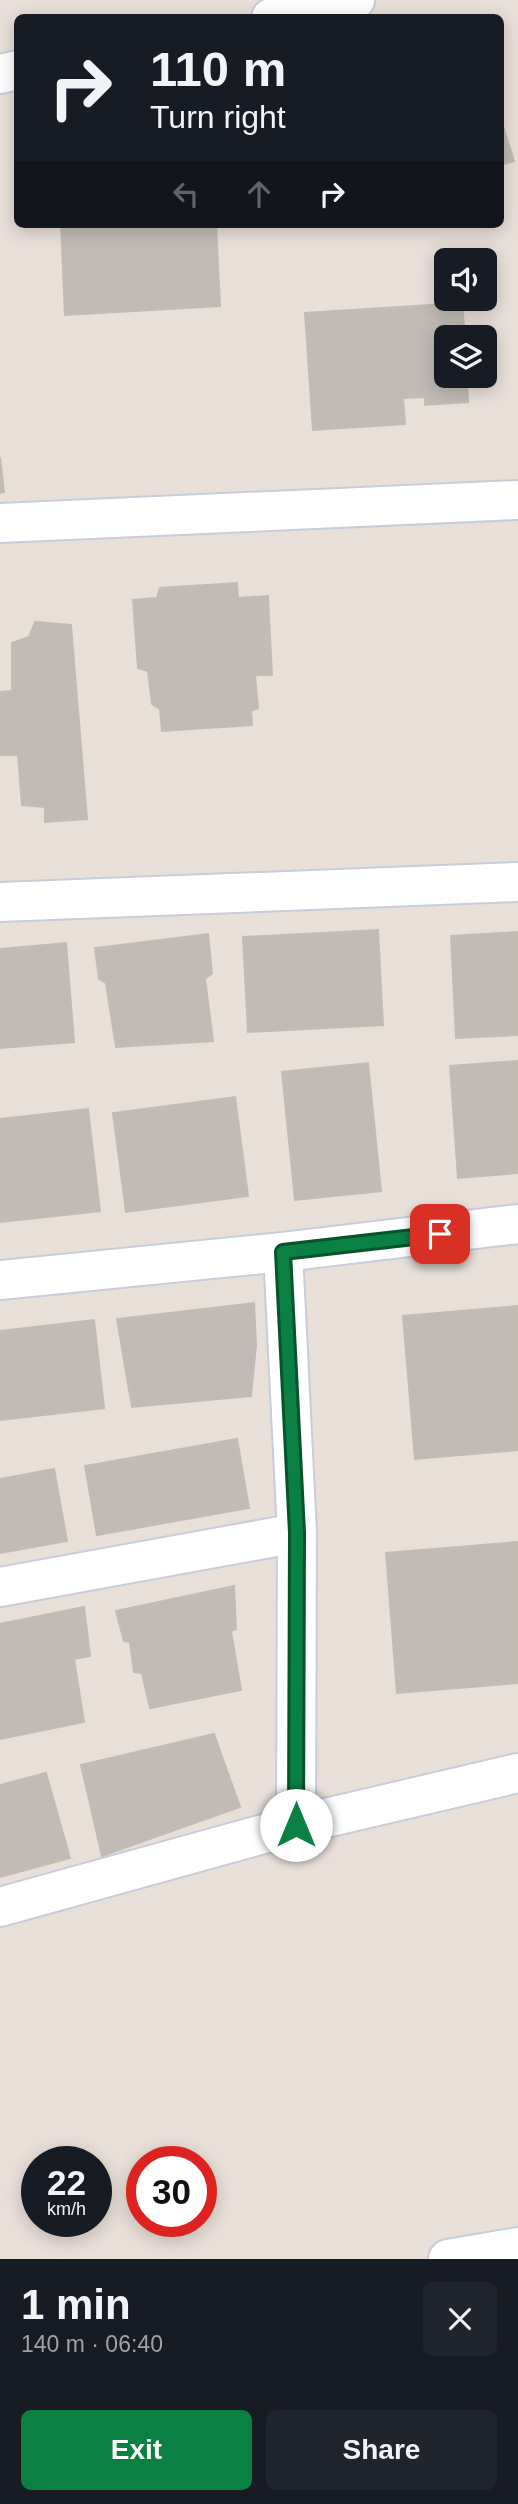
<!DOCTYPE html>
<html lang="en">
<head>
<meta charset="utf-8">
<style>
	:root { --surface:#171b24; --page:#20242c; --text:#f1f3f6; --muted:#9ea1a6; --accent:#0b8043 }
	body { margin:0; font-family:Arial,sans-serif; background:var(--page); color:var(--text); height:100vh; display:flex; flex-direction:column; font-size:26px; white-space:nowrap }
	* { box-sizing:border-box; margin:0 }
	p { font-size:23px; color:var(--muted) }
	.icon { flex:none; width:38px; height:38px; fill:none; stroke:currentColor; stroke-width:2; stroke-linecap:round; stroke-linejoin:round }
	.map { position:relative; height:2259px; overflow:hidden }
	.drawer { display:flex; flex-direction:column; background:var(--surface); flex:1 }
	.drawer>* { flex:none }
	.guide { position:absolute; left:14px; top:14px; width:490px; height:214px; border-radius:10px; box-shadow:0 4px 18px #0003; background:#171b24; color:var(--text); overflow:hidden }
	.buttons { position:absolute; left:434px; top:248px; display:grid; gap:14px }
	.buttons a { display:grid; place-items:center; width:63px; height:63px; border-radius:10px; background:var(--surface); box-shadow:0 4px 18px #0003; font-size:35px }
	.speed { position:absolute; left:21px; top:2146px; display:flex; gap:14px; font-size:35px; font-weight:700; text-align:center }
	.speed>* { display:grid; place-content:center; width:91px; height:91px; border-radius:50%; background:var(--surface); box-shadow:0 4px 18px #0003; line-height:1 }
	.speed small { font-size:18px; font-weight:400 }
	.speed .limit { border:10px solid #d22; background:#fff; color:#111 }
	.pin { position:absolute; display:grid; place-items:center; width:60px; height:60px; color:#fff; margin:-30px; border-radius:14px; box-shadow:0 4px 10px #0006 }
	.me { position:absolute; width:77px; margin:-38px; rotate:0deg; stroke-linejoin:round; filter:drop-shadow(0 0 5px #0008) }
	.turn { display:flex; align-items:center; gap:24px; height:147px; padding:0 21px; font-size:32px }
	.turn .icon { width:91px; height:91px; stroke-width:2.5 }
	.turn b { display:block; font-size:49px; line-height:60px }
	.lanes { display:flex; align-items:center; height:66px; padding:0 21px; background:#0003; justify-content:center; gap:35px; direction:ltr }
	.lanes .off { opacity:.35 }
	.round { display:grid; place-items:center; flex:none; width:74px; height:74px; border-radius:10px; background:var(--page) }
	.headline { display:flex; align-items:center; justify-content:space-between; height:119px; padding:0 21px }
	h1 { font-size:42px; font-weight:800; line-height:52px }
	.action { display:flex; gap:14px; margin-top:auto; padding:14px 21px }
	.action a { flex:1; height:80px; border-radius:10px; background:var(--accent); color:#fff; font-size:28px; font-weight:800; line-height:80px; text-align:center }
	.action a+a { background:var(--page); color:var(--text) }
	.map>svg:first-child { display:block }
</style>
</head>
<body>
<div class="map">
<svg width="518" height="2259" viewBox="0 0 518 2259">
	<rect width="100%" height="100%" fill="#e9dfd9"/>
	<g fill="#c1bbb5" stroke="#c4bbb3" stroke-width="2">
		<path d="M 500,117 L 514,161 L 500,165 Z"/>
		<path d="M 61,224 L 216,224 L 220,306 L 65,315 Z"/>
		<path d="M 462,303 L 465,338 L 446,338 L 446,376 L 467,376 L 468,402 L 425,405 L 425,397 L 403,398 L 405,424 L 313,430 L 305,313 Z"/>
		<path d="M 0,457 L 4,492 L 0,493 Z"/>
		<path d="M 237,583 L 238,598 L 268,596 L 272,675 L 255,675 L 258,708 L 251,711 L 252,725 L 162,731 L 160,709 L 152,704 L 148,671 L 138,668 L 133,600 L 157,598 L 160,588 Z"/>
		<path d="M 35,622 L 71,625 L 87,819 L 45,822 L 45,807 L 22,805 L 18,755 L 0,755 L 0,692 L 12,691 L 12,643 L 29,637 Z"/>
		<path d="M 378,930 L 383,1025 L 248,1032 L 243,937 Z"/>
		<path d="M 518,932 L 518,1035 L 456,1038 L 451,936 Z"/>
		<path d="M 208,934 L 212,973 L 205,979 L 213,1041 L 116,1047 L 106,983 L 99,979 L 95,948 Z"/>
		<path d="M 66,943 L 74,1042 L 0,1048 L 0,949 Z"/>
		<path d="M 518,1061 L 518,1173 L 458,1178 L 450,1066 Z"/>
		<path d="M 368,1063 L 381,1191 L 295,1200 L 282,1072 Z"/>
		<path d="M 235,1097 L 248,1196 L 126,1212 L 113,1113 Z"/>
		<path d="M 88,1109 L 100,1211 L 0,1222 L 0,1119 Z"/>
		<path d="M 254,1303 L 256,1345 L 251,1396 L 132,1407 L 117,1319 Z"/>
		<path d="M 518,1306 L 518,1450 L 415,1459 L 403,1316 Z"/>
		<path d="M 94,1320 L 104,1408 L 0,1420 L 0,1331 Z"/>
		<path d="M 237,1439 L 249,1508 L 97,1535 L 85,1466 Z"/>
		<path d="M 54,1469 L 67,1541 L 0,1553 L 0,1479 Z"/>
		<path d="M 518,1542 L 518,1683 L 397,1693 L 386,1553 Z"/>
		<path d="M 234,1586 L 236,1629 L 231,1631 L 241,1690 L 150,1708 L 142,1673 L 134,1672 L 130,1642 L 124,1641 L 116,1611 Z"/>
		<path d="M 84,1607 L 90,1656 L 74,1659 L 84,1722 L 0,1739 L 0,1624 Z"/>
		<path d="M 214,1734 L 240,1807 L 102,1856 L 81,1765 Z"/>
		<path d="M 46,1773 L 70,1858 L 0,1877 L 0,1785 Z"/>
	</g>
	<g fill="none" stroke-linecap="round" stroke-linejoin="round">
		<g stroke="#c7cdd8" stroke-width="42">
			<g id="minor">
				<path d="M 271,18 L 355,0"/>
				<path d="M 0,74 L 18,70"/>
				<path d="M 0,523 L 518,500"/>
				<path d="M 0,902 L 518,882"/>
				<path d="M 283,1252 L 297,1533 L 296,1825"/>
				<path d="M 0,1280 L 283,1252 L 518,1224"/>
				<path d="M 0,1587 L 297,1533"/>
				<path d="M 0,1907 L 296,1825 L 518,1773"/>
				<path d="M 448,2259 L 518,2247"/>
			</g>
		</g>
		<use href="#minor" stroke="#fff" stroke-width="38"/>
	</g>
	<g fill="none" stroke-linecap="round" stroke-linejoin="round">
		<g stroke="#07532c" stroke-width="18">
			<path id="route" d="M 296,1825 L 297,1533 L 283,1252 L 440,1234"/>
		</g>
		<use href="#route" stroke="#0b8043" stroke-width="12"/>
	</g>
</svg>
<div class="buttons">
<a><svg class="icon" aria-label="sound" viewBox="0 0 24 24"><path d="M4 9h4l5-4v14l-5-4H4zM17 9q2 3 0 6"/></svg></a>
<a><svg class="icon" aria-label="layers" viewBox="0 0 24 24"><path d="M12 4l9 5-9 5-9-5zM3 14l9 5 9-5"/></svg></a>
</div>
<div class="speed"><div>22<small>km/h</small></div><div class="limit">30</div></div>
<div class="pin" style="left:440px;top:1234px;background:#d93025"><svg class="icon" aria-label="arrive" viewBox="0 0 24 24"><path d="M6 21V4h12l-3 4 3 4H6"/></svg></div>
<svg class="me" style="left:296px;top:1825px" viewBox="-20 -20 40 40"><circle r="19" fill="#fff"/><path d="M0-13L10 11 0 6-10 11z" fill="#0b8043"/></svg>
<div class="guide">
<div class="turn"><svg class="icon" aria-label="right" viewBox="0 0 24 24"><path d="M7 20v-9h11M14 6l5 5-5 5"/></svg><div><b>110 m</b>Turn right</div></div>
<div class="lanes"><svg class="icon off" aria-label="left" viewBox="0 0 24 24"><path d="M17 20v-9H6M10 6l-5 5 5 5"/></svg><svg class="icon off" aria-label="ahead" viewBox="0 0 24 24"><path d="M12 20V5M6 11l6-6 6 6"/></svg><svg class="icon" aria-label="right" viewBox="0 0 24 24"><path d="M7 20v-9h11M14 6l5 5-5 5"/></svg></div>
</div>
</div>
<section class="drawer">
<div class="headline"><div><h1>1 min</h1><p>140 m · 06:40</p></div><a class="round"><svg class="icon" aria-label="close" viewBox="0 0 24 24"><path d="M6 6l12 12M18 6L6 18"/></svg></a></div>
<div class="action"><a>Exit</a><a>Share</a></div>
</section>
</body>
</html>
